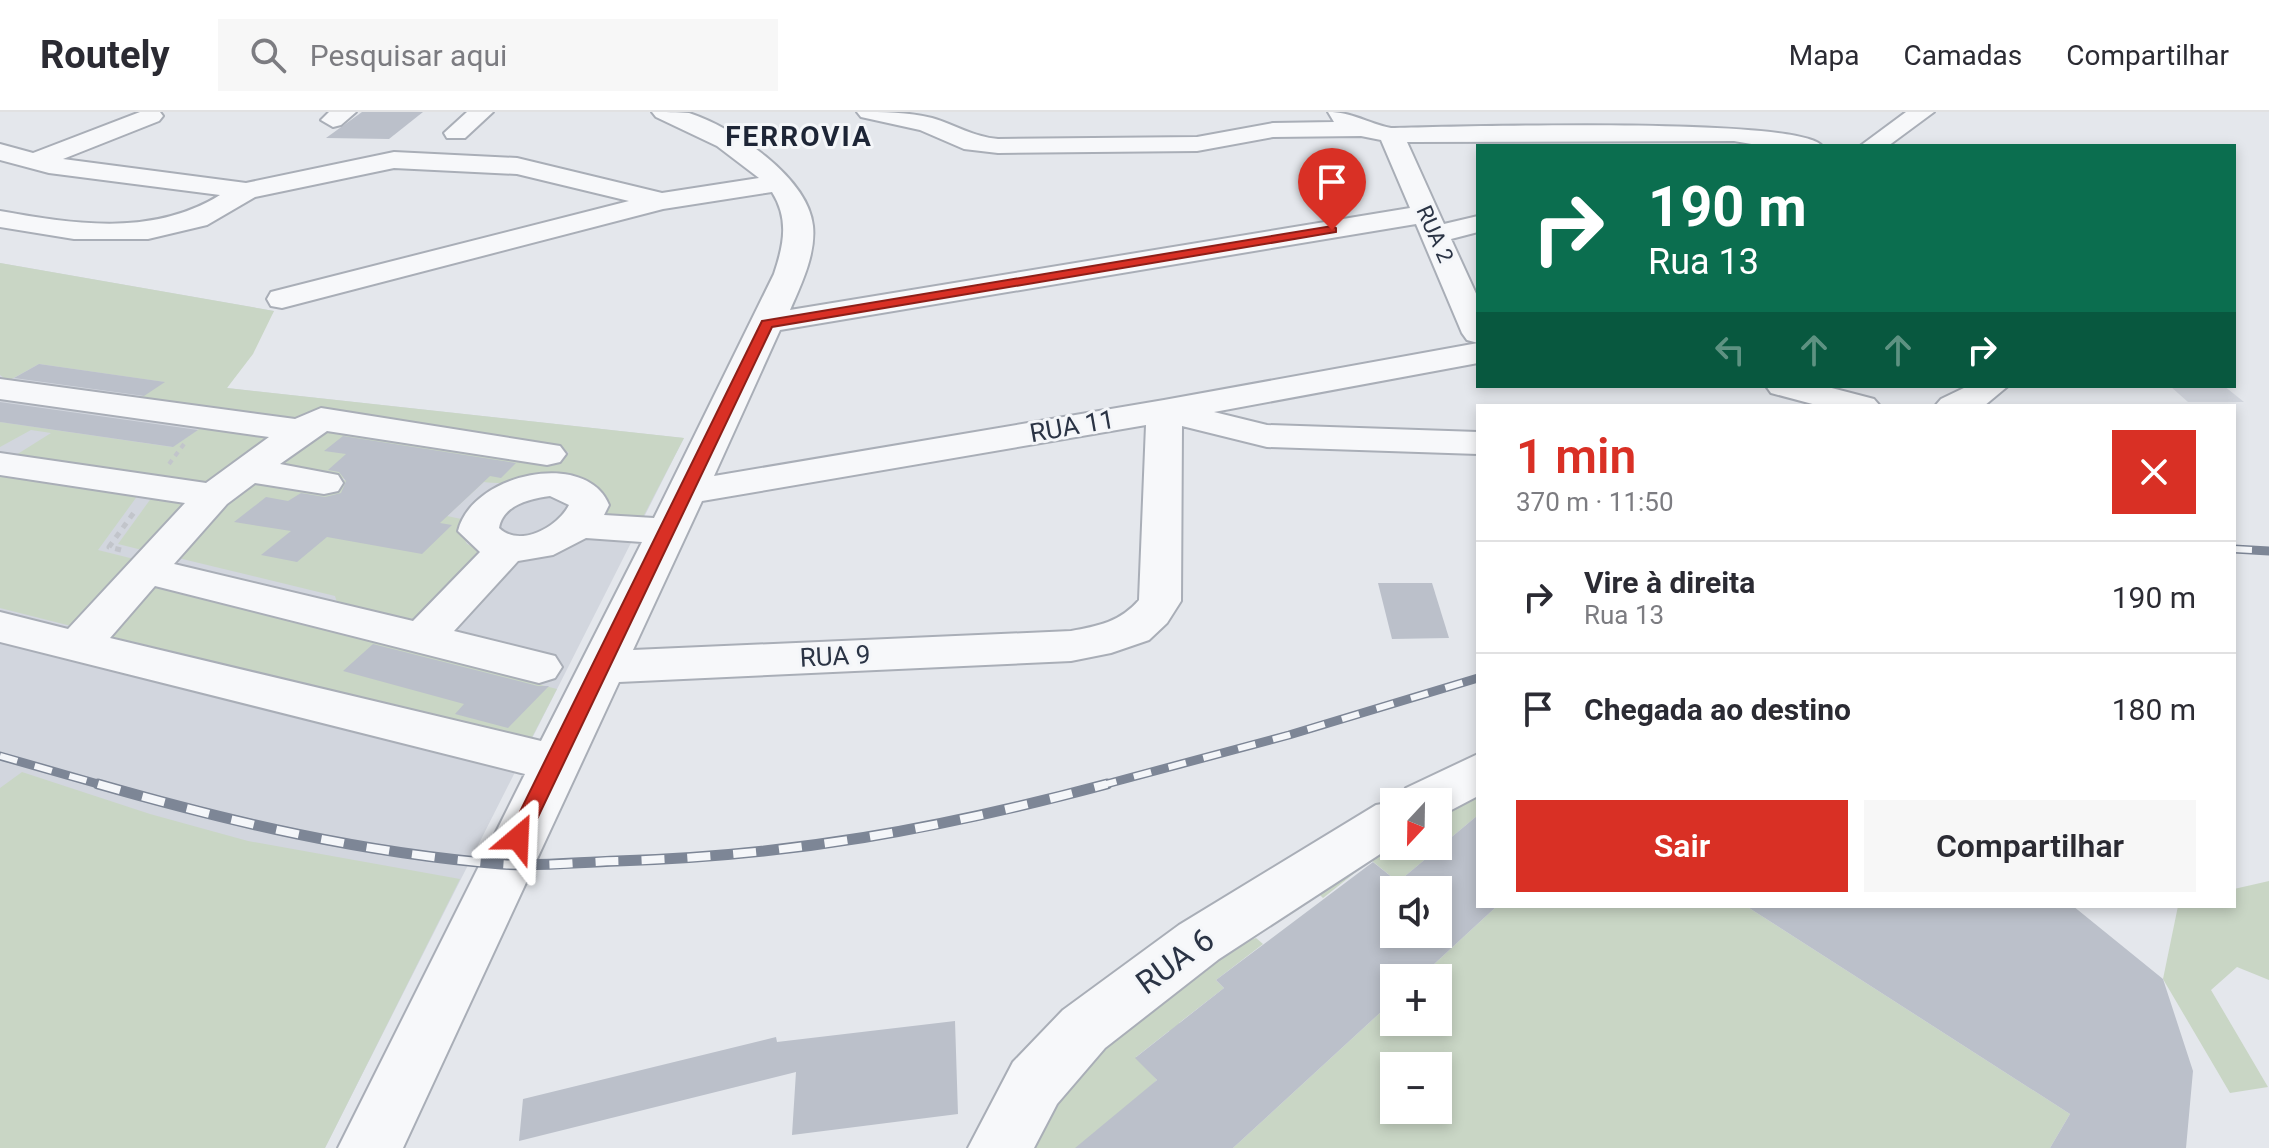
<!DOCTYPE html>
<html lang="pt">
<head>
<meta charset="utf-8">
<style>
	:root { --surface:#fff; --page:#f7f7f7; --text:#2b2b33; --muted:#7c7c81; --line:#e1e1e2; --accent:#d93025 }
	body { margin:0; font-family:Roboto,sans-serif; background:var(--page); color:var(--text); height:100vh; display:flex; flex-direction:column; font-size:30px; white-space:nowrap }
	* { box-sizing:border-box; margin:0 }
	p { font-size:26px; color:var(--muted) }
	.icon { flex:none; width:44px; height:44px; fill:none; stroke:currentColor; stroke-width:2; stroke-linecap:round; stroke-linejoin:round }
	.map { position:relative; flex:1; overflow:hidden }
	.sheet { position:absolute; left:1476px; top:292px; width:760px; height:504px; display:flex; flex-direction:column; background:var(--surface); border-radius:0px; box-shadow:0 4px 12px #0003 }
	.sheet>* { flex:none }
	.hud { position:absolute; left:1476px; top:32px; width:760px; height:244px; border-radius:0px; box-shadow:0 4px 12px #0003; background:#0b6e4f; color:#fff; overflow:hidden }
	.needle { width:52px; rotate:202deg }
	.controls { position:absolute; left:1380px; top:676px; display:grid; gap:16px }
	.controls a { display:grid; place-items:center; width:72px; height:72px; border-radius:0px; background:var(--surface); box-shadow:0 4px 12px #0003; font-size:40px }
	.pin { position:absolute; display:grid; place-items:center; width:68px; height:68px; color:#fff; margin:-82px -34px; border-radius:50% 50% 50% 0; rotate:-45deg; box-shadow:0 0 8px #0007 }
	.pin .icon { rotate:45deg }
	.me { position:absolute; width:88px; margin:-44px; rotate:26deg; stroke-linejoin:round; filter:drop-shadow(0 0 6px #0008) }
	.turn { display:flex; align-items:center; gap:28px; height:168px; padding:0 40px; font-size:36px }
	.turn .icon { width:104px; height:104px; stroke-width:2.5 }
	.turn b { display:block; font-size:56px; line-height:68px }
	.lanes { display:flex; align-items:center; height:76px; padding:0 40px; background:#0003; justify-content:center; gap:40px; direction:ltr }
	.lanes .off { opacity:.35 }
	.round { display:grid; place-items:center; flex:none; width:84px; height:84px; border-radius:0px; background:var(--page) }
	.head { display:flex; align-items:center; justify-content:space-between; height:136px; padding:0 40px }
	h1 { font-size:48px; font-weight:600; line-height:60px; color:var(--accent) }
	.primary-button { display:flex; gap:16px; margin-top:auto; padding:16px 40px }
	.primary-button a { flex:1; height:92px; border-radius:0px; background:var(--accent); color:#fff; font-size:32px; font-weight:600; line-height:92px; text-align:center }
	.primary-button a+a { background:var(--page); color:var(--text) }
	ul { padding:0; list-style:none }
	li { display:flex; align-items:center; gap:24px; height:112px; padding:0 40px; border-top:2px solid var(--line) }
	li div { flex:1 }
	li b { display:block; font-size:30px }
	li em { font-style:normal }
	header { display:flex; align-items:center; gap:48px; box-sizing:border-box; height:112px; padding:0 40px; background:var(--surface); border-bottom:2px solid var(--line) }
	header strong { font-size:38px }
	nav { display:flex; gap:44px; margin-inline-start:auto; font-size:28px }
	.search { width:560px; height:72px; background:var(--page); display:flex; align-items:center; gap:20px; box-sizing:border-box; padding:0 28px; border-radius:0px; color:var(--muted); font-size:30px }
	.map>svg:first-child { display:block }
</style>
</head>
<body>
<header>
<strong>Routely</strong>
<div class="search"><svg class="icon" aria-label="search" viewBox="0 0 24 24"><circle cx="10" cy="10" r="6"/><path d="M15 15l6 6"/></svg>Pesquisar aqui</div>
<nav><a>Mapa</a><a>Camadas</a><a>Compartilhar</a></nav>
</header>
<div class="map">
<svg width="2269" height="1036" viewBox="0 0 2269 1036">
	<rect width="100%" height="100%" fill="#e4e7ec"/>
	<g fill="#d2d6de">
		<path d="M 0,151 L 274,199 L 227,276 L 684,326 L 325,1036 L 0,1036 Z"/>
		<path d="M 2170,274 L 2224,274 L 2244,290 L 2188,290 Z"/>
	</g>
	<g fill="#c9d6c5" fill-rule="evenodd">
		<path d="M 0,151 L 274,199 L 253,242 L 227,276 L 684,326 L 643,405 L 604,403 L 606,394 L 602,380 C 578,360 517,375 484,370 L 447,404 L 466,408 L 463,424 L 467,432 L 488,441 L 420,508 L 338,494 L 335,484 L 170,444 L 250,367 L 329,381 L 346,367 L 270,352 L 324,316 L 559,350 L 569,340 L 321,301 L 297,309 L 136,288 L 164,270 L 39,252 L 8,269 L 0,263 Z"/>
		<path d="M 0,310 L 172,335 L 205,313 L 274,323 L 208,372 L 16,343 L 51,321 L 31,318 L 0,335 Z"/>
		<path d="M 0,361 L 138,383 L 98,438 L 134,447 L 75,515 L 0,496 Z"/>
		<path d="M 152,385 L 188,391 L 142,438 L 118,432 Z"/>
		<path d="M 153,474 L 557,577 L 530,629 L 110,524 Z"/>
		<path d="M 22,660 L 150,702 L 248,729 L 460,767 L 325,1036 L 0,1036 L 0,676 Z"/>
		<path d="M 1478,680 L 1478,703 L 1398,770 L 1371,748 L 1323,786 L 1317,780 L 1394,727 L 1394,734 L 1438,734 L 1438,703 Z"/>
		<path d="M 2269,769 L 2269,868 L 2237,855 L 2211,878 L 2268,975 L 2230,981 L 2163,867 L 2178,794 L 2234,794 L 2234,777 Z"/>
		<path d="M 1497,794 L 1746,794 L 2070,1002 L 2050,1036 L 1233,1036 L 1394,888 L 1394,910 L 1438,910 L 1438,866 L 1419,866 ZM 1394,954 L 1438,954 L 1438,998 L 1394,998 Z"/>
		<path d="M 1256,826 L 1263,832 L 1216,868 L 1224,876 L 1179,911 L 1190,941 L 1169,919 L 1136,945 L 1157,968 L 1083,1036 L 1024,1036 L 1105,927 L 1225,837 Z"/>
	</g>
	<g fill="#bbc0ca" fill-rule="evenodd">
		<path d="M 362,0 L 423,0 L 389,27 L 326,26 Z"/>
		<path d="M 39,252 L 165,270 L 144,284 L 14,266 Z"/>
		<path d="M 0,290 L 198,318 L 173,335 L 0,310 Z"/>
		<path d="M 343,324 L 516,351 L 501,366 L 490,364 L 440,411 L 452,413 L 422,442 L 327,425 L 297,450 L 261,443 L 291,419 L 234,410 L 266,385 L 288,389 L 301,381 L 325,385 L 341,381 L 346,369 L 339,360 L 328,358 L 346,342 L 324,339 Z"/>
		<path d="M 1378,471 L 1432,471 L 1449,526 L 1392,527 Z"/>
		<path d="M 373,532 L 538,574 L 549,574 L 508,616 L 455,602 L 464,592 L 343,559 Z"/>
		<path d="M 1478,703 L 1478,794 L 1497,794 L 1419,866 L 1394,866 L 1394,888 L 1233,1036 L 1075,1036 L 1157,968 L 1135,946 L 1224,876 L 1216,868 L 1373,750 L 1398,770 ZM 1394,778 L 1438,778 L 1438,822 L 1394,822 Z"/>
		<path d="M 1746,794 L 2073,794 L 2163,867 L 2193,959 L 2186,1036 L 2050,1036 L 2070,1002 Z"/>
		<path d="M 955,909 L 958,1002 L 792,1023 L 796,960 L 519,1029 L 523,987 L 776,925 L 777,930 Z"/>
	</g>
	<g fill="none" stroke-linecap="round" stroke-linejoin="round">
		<g stroke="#a9aeb7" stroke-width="4">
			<g id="minor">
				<path d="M 140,0 L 160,0 L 163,4 L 159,9 L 63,47 L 246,71 L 394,40 L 517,46 L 662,81 L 759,66 L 717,34 L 656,5 L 652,0 C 664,0 678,0 689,1 C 733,15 808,65 813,114 C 816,142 801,173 790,198 L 1410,96 L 1381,28 L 1361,24 L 1273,25 L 1197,39 L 998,41 L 964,37 L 920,18 L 861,5 L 857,0 C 883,0 908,0 932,6 C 956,13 973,25 998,27 L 1197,25 L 1273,11 L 1334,10 L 1328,0 C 1352,0 1367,11 1391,16 C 1447,15 1802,4 1822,34 L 1763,34 L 1734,29 L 1407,30 L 1444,112 L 1478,104 L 1478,120 L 1451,127 L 1478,186 L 1478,231 L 1467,228 L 1462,221 L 1416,112 L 780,218 L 714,364 L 1164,288 L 1478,231 L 1478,251 L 1214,300 L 1267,313 L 1478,320 L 1478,342 L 1267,335 L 1182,314 L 1181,489 L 1167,511 L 1149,528 L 1111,541 L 1071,549 L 619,570 L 403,1036 L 338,1036 L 525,662 L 0,530 L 0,500 L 68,517 L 185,391 L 0,363 L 0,341 L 206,371 L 269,325 L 0,287 L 0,267 L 295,307 L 321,296 L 560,334 L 566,342 L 560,350 L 547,353 L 327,319 L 280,352 L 338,363 L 343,371 L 338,379 L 324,382 L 255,371 L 227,392 L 174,452 L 413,509 L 480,440 L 458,419 C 472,361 587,337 609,393 L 604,403 L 654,406 L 774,162 C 784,132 789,107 772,80 L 663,97 L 282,196 L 271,194 L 267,187 L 271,180 L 629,89 L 517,62 L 394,56 L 255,85 L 207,113 L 148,127 L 74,127 L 0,115 L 0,99 C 74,112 152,125 220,83 L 49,61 L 0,48 L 0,32 L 33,41 ZM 1146,313 L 1139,488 C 1120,510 1098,514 1071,519 L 633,538 L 702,389 ZM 550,384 L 569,393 C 558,415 520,436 499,416 C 503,393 529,387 550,384 ZM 586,426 L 642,430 L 541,629 L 110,526 L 155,474 L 539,571 L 555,566 L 562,555 L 555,544 L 454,519 L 518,449 L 553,443 Z"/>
				<path d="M 329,0 L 356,0 L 341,13 L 333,15 L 321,8 Z"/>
				<path d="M 467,0 L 493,0 L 465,26 L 447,26 L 444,21 Z"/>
				<path d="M 1906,0 L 1934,0 L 1888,34 L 1860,34 Z"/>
				<path d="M 1766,274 L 1824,274 L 1874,287 L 1880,294 L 1820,294 L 1771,281 Z"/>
				<path d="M 1968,274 L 2008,274 L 1984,294 L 1935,294 L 1941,287 Z"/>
				<path d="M 1478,642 L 1478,684 L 1438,705 L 1438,690 L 1394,690 L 1394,733 L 1219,847 L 1105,936 L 1057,992 L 1034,1036 L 968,1036 L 1013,950 L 1063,898 L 1179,813 L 1376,693 L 1399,689 L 1406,676 Z"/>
			</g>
		</g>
		<path stroke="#c2c5cb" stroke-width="4" stroke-dasharray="5 5" stroke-linecap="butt" d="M 169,352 L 187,328"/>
		<path stroke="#c2c5cb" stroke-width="5" stroke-dasharray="6 6" stroke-linecap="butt" d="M 121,438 L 109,435 L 135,399"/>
		<use href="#minor" fill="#f7f8fa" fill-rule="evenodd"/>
		<g stroke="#7d8696" stroke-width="9">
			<g id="rail-far1">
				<path d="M 2234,437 L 2269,439"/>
				<path d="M 0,644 L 105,674"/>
				<path d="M 1099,674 L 1289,623 L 1478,566"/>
			</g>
		</g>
		<g stroke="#7d8696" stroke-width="11">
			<path id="rail" d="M 98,672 C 231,710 363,741 501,752 C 539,755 579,750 617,749 C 790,744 939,717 1107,672"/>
		</g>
		<use href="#rail-far1" stroke="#f4f6f9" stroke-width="6" stroke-dasharray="18" stroke-linecap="butt"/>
		<use href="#rail" stroke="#f4f6f9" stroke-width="8" stroke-dasharray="23" stroke-linecap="butt"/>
	</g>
	<path fill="#d93025" stroke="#8d1f18" stroke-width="2" d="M 1332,114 L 1336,116 L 1336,120 L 772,215 L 528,726 L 518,735 L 510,732 L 507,726 L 762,209 Z"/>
	<g text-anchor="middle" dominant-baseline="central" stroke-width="6" stroke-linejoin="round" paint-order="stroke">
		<g font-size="22" fill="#2b3445" stroke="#f4f6f9">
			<text transform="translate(1435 122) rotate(66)">RUA 2</text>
		</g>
		<g font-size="26" fill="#2b3445" stroke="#f4f6f9">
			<text transform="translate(1072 314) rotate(-10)">RUA 11</text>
			<text transform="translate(835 544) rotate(-3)">RUA 9</text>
		</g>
		<g font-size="28" font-weight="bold" letter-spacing="2" fill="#1d2536" stroke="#f4f6f9">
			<text x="799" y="24">FERROVIA</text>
		</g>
		<g font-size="32" fill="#2b3445" stroke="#f4f6f9">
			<text transform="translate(1175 849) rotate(-36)">RUA 6</text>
		</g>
	</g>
</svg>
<div class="controls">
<a><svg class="needle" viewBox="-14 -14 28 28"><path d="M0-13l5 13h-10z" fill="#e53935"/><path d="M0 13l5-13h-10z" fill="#7c7c81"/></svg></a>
<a><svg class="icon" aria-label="sound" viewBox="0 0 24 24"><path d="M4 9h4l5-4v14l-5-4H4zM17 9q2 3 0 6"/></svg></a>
<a>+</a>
<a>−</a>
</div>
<div class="pin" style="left:1332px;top:118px;background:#d93025"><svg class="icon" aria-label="arrive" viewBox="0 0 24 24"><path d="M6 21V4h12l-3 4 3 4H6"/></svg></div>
<svg class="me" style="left:518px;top:726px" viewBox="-20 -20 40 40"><path d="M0-17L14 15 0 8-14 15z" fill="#d93025" stroke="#fff" stroke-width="4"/></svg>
<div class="hud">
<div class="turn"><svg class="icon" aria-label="right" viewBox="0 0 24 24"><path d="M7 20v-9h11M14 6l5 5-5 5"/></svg><div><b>190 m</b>Rua 13</div></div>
<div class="lanes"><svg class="icon off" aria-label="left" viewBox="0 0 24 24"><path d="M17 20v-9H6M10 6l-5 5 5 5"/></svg><svg class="icon off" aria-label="ahead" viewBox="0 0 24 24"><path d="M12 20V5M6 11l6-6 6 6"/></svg><svg class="icon off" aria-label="ahead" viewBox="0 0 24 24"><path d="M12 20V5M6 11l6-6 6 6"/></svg><svg class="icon" aria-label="right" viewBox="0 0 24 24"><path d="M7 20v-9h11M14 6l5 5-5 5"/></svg></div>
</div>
<section class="sheet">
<div class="head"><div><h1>1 min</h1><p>370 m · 11:50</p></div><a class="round" style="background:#d93025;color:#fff"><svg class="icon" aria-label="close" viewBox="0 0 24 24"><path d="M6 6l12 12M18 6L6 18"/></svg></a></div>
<ul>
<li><svg class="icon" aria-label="right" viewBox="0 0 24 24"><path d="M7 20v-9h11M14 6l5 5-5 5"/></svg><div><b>Vire à direita</b><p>Rua 13</p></div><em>190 m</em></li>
<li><svg class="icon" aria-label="arrive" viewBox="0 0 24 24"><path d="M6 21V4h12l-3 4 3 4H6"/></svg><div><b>Chegada ao destino</b></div><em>180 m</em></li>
</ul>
<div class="primary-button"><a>Sair</a><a>Compartilhar</a></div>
</section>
</div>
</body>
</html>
